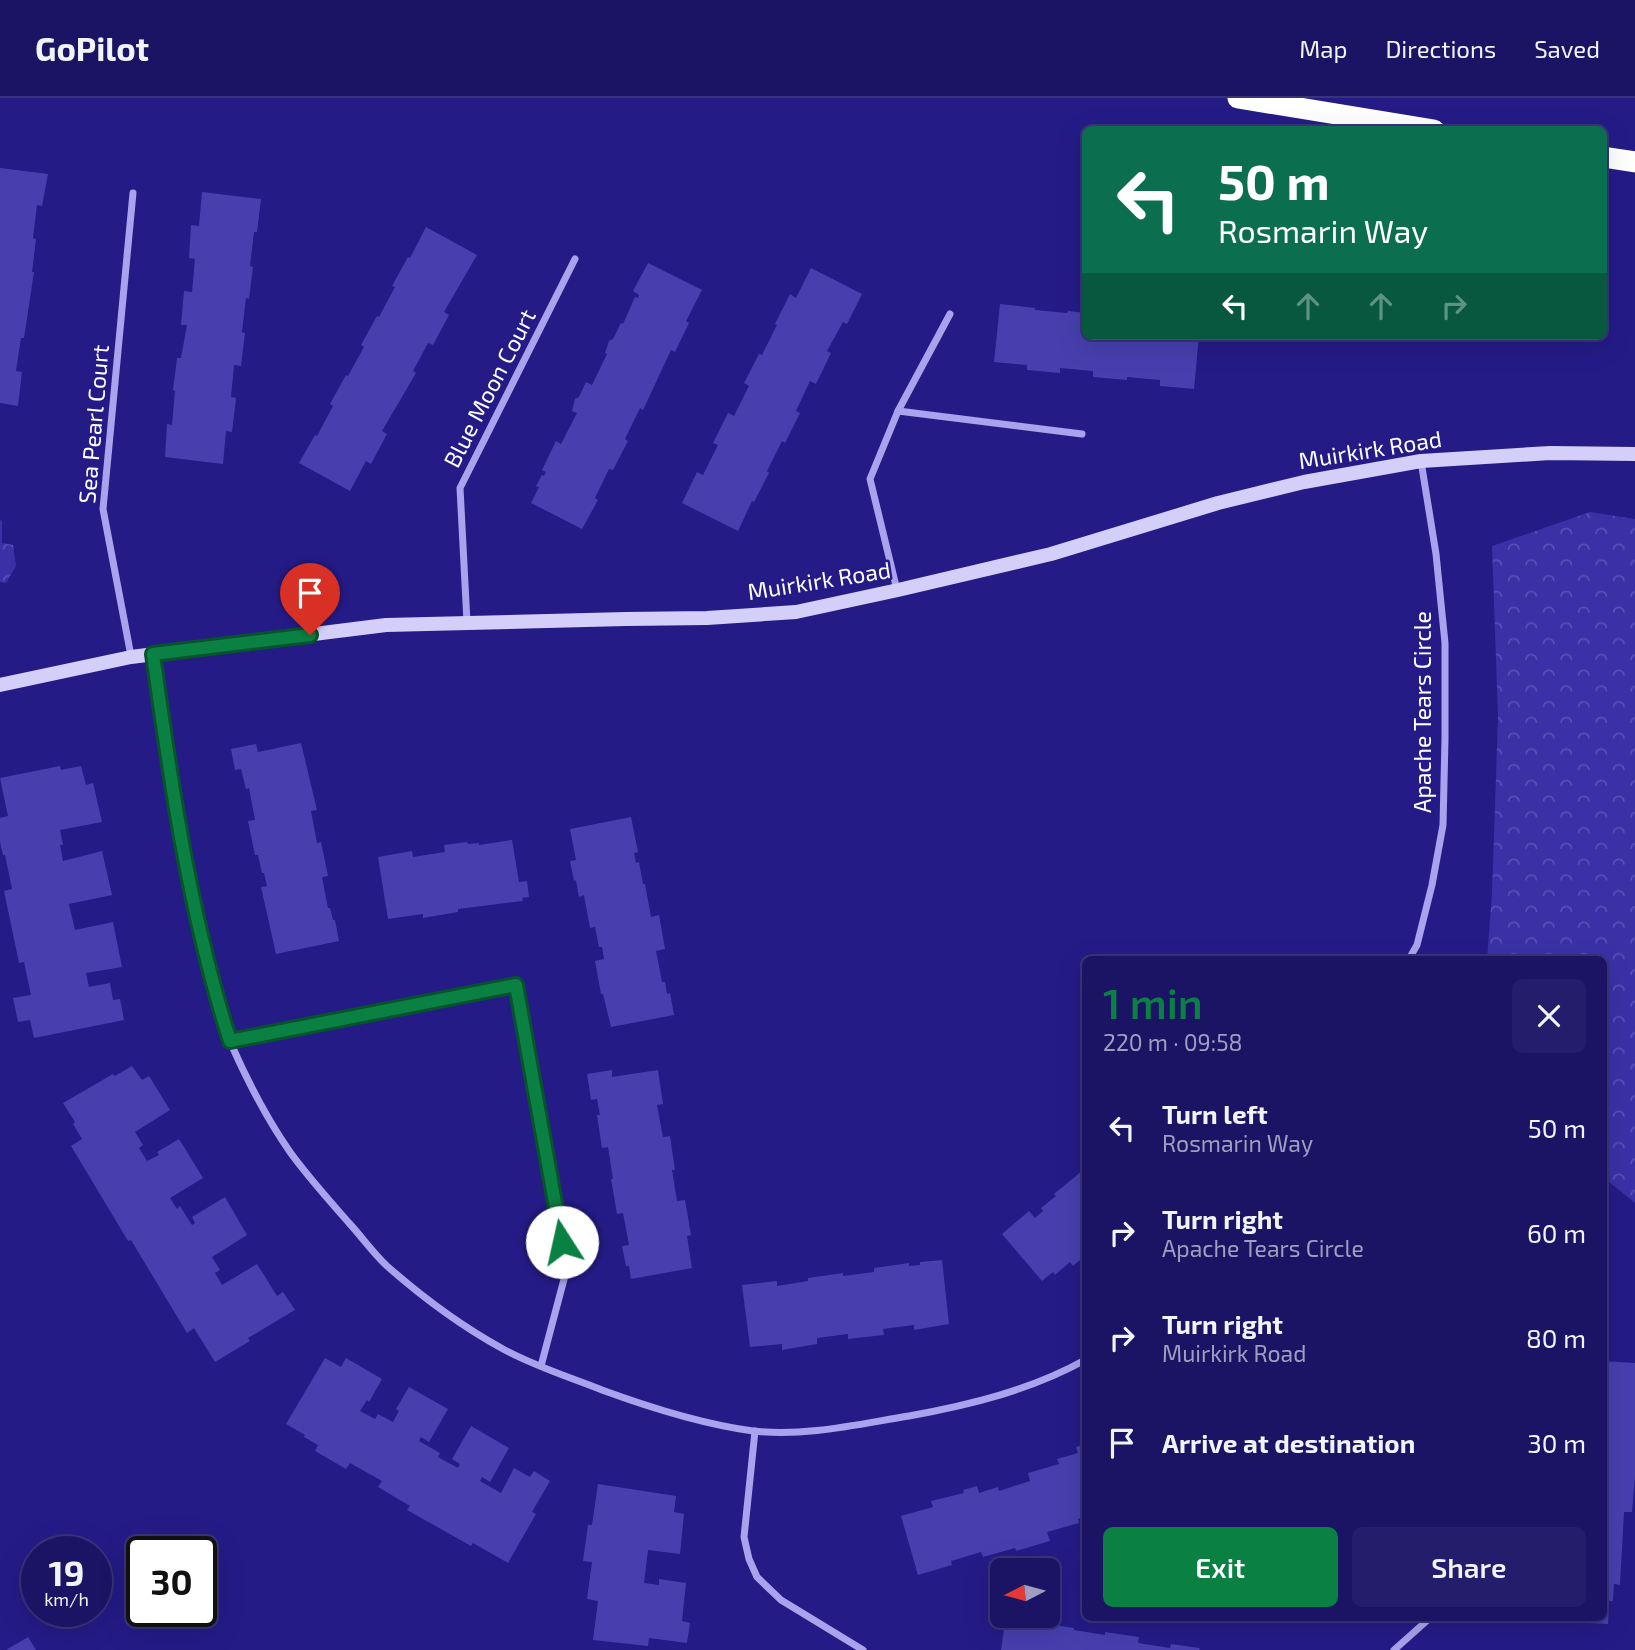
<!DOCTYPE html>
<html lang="en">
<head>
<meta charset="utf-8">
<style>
	:root { --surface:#1b1465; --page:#241d6b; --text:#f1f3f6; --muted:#a09ebf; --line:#393379; --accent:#0b8043 }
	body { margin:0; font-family:"Exo 2",sans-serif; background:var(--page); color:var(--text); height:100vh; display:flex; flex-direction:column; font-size:26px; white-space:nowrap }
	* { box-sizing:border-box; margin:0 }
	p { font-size:23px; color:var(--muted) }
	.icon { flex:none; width:38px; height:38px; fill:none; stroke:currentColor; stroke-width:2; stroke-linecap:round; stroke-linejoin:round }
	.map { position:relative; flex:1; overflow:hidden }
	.details { position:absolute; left:1082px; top:858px; width:525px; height:665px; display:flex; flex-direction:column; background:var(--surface); border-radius:10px; box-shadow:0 7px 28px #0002,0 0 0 2px var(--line) }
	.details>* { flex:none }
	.hud { position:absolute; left:1082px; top:28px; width:525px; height:214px; border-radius:10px; box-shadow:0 7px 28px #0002,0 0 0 2px var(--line); background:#0b6e4f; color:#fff; overflow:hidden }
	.needle { width:46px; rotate:264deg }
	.fabs { position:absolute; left:990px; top:1460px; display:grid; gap:14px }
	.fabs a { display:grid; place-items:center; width:70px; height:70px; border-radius:10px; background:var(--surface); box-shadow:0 7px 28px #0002,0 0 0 2px var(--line); font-size:35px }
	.speed { position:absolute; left:21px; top:1438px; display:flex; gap:14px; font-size:35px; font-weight:700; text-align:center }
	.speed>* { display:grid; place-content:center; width:91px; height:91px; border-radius:50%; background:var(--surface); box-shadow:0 7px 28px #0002,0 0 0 2px var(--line); line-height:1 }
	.speed small { font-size:18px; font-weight:400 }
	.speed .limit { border:4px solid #111; border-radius:10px; background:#fff; color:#111 }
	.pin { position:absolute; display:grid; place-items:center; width:60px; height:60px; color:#fff; margin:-72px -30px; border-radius:50% 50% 50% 0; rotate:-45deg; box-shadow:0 0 7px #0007 }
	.pin .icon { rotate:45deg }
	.me { position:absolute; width:77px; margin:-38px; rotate:350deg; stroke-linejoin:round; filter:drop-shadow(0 0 5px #0008) }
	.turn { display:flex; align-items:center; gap:24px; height:147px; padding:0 21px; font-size:32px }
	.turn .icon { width:91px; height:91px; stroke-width:2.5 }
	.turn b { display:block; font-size:49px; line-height:60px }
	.lanes { display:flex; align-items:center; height:66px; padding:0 21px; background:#0003; justify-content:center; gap:35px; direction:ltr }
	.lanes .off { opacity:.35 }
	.round { display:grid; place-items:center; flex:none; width:74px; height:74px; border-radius:10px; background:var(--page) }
	.summary { display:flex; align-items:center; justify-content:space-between; height:119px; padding:0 21px }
	h1 { font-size:42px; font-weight:600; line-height:52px; color:var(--accent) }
	.button { display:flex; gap:14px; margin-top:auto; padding:14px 21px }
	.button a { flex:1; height:80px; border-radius:10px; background:var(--accent); color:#fff; font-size:28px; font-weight:600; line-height:80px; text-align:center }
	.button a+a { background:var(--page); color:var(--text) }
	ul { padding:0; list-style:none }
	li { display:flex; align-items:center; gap:21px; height:105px; padding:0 21px }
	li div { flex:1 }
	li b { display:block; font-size:26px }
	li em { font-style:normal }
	header { display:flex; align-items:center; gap:42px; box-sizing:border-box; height:98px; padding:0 35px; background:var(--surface); border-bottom:2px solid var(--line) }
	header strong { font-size:33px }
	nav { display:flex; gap:38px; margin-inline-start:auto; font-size:24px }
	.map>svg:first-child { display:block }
</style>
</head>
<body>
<header>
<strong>GoPilot</strong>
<nav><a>Map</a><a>Directions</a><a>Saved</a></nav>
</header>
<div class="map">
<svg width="1635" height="1552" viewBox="0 0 1635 1552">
	<defs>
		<pattern id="forest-crowns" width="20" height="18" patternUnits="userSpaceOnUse" patternTransform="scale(1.75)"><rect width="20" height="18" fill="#3a31a7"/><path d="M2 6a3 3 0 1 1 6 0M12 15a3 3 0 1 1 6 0" fill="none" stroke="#5850b4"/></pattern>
	</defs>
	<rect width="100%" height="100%" fill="#241b87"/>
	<g fill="url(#forest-crowns)">
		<path d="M 1590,414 L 1635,421 L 1635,1105 L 1603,1079 L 1603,861 L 1487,861 L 1492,796 L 1498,619 L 1492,448 Z"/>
		<path d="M 0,422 L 2,423 L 2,445 L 13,447 L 16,468 L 6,485 L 0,484 Z"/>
	</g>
	<g fill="#473fae">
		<path d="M 0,70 L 48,76 L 42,108 L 37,107 L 33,140 L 36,141 L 32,174 L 34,174 L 24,240 L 21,240 L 16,273 L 22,274 L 18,308 L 0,305 Z"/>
		<path d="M 202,94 L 261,101 L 257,134 L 254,134 L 250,168 L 253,169 L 249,201 L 246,200 L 242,234 L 245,235 L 241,268 L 234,267 L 231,299 L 236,300 L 232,334 L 226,333 L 223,366 L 165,359 L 167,326 L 172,327 L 175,293 L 173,292 L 177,260 L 181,260 L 187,227 L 181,227 L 184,193 L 192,194 L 195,161 L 189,160 L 191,127 L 199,128 Z"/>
		<path d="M 426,129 L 477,157 L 444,214 L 449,217 L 433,247 L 428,245 L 413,273 L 416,275 L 382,333 L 387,336 L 371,366 L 366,363 L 350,393 L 299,365 L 315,337 L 317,338 L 333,308 L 330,306 L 346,277 L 348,278 L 364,249 L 361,247 L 377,218 L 379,219 L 395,189 L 392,188 L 408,159 L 410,160 Z"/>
		<path d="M 648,165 L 702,192 L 686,223 L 689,225 L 675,254 L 671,252 L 643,312 L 640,310 L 625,341 L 628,343 L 613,372 L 609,371 L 595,400 L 598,402 L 582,431 L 531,405 L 539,389 L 536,388 L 542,377 L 544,378 L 546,374 L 542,372 L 556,343 L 561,346 L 577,315 L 572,313 L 575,301 L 579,299 L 586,284 L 592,287 L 607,256 L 605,255 L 609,243 L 613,241 L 621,225 L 623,226 L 635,199 L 638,200 L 639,197 L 633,193 Z"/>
		<path d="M 811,170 L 862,196 L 847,226 L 843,224 L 827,253 L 831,255 L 816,286 L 810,283 L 796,313 L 800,315 L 785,345 L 782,343 L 767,373 L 769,375 L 754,404 L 752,403 L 738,433 L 682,405 L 697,374 L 703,377 L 718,347 L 713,345 L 728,315 L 734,318 L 749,288 L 744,285 L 759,256 L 762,257 L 777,227 L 775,226 L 790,196 L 796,200 Z"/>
		<path d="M 1000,206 L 1035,210 L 1035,212 L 1067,215 L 1068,213 L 1085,215 L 1085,238 L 1199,238 L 1194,291 L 1160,288 L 1160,282 L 1127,279 L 1127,282 L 1093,279 L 1093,273 L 1060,270 L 1060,275 L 1027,272 L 1027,267 L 994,264 Z"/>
		<path d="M 301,645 L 317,712 L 311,713 L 317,745 L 321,744 L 328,778 L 322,779 L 328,810 L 330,810 L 333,822 L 335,822 L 339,843 L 276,856 L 261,789 L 267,788 L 264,775 L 262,775 L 258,757 L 255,757 L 248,723 L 255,722 L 249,690 L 246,691 L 241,671 L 235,672 L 231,651 L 256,646 L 258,654 Z"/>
		<path d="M 60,668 L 61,672 L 81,668 L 86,687 L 93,685 L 102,724 L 60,732 L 63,747 L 60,747 L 63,763 L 102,753 L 112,797 L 69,806 L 70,811 L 75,832 L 113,824 L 122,869 L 86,875 L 89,889 L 110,885 L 113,902 L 120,901 L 124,922 L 34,940 L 30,922 L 18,924 L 13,900 L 31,897 L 24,864 L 19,865 L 4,793 L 12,791 L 5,757 L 3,757 L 0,744 L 0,720 L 8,718 L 0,680 Z"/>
		<path d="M 631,719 L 638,754 L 634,755 L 636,765 L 639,764 L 643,786 L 645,786 L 651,819 L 659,817 L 665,851 L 656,853 L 662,884 L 665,884 L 667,896 L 670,895 L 674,917 L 611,929 L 603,896 L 601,896 L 595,863 L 604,861 L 602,849 L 599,849 L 595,829 L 590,830 L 584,797 L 579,799 L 576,782 L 574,783 L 570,763 L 576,762 L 570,731 Z"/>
		<path d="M 512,742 L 519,784 L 527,783 L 529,799 L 522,800 L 523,803 L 458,811 L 458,814 L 423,820 L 423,816 L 388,821 L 378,759 L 412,753 L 413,759 L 445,754 L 444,747 L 467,744 L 468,746 L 479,745 L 479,747 Z"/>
		<path d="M 132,968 L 142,982 L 149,978 L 170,1012 L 135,1034 L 143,1047 L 139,1050 L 147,1063 L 159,1057 L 157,1054 L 179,1041 L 203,1080 L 170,1100 L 177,1111 L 180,1108 L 192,1127 L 195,1125 L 192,1119 L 225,1099 L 247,1137 L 212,1159 L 220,1172 L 215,1175 L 222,1187 L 257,1166 L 277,1198 L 283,1194 L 295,1212 L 248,1240 L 250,1243 L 215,1264 L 194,1230 L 187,1235 L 131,1142 L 128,1143 L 71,1048 L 82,1041 L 73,1026 L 75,1024 L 63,1005 L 113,976 L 115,978 Z"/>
		<path d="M 612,972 L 612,979 L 658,972 L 663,1006 L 657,1007 L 663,1039 L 670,1038 L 675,1072 L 672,1072 L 677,1103 L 685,1102 L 691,1137 L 687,1138 L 692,1170 L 631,1181 L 629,1168 L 626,1168 L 622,1148 L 629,1147 L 623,1115 L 617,1116 L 611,1081 L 613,1081 L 608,1049 L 602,1050 L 597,1017 L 600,1017 L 597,1001 L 591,1002 L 587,976 Z"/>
		<path d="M 1082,1073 L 1083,1075 L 1085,1073 L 1085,1158 L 1073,1168 L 1070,1164 L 1055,1177 L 1053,1174 L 1042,1183 L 1002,1136 L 1029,1113 L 1035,1120 L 1043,1113 L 1041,1110 L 1056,1098 L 1054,1096 Z"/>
		<path d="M 942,1162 L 949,1226 L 914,1232 L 914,1227 L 883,1231 L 884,1237 L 848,1241 L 848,1236 L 817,1240 L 817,1246 L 782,1252 L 782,1246 L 750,1249 L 742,1187 L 777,1183 L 777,1188 L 808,1183 L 808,1180 L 843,1175 L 843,1178 L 874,1174 L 874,1170 L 909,1165 L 909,1168 L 920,1167 L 920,1164 Z"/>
		<path d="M 325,1260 L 341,1269 L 346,1260 L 382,1281 L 369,1304 L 367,1302 L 360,1313 L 375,1321 L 378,1316 L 393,1324 L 399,1313 L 396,1311 L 409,1289 L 448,1311 L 429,1344 L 421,1339 L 419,1343 L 440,1355 L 438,1359 L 458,1370 L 460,1366 L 452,1361 L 471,1328 L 509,1350 L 490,1384 L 482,1379 L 480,1383 L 501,1395 L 514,1370 L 530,1379 L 534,1373 L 550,1383 L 532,1414 L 536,1416 L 508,1465 L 473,1445 L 471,1448 L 407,1412 L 410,1408 L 378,1389 L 382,1383 L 350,1365 L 346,1371 L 315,1353 L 318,1347 L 304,1339 L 305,1337 L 286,1326 Z"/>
		<path d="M 1603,1263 L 1635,1265 L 1635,1378 L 1632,1414 L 1624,1414 L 1620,1487 L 1614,1486 L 1613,1503 L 1609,1503 L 1608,1526 L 1569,1524 L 1569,1519 L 1603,1519 Z"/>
		<path d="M 1085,1346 L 1085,1419 L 1078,1421 L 1079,1425 L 1047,1434 L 1050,1443 L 1016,1453 L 1015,1450 L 983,1459 L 981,1454 L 951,1463 L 952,1467 L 918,1477 L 901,1418 L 933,1409 L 931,1403 L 964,1395 L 963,1392 L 977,1388 L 979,1395 L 998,1389 L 999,1393 L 1030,1383 L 1028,1375 L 1059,1366 L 1057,1361 L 1078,1355 L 1076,1349 Z"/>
		<path d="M 598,1386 L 676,1398 L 674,1414 L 684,1416 L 680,1456 L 648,1452 L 644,1485 L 659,1487 L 659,1481 L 686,1485 L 682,1523 L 690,1525 L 687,1545 L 649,1540 L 648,1548 L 593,1542 L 598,1503 L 587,1501 L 592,1464 L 583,1463 L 588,1427 L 592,1427 Z"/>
		<path d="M 137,1498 L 142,1503 L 142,1514 L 153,1514 L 156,1517 L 149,1524 L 130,1506 Z"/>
		<path d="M 1006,1517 L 1042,1519 L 1041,1525 L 1074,1530 L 1074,1532 L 1105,1537 L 1105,1534 L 1139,1539 L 1138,1545 L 1170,1550 L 1171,1546 L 1200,1550 L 1199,1552 L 1001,1552 Z"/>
		<path d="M 28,1539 L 36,1552 L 6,1552 Z"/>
	</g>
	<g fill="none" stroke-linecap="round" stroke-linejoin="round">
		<g stroke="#a8a3ec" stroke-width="7">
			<path d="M 898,313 L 950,216"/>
			<path d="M 897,492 L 870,381 L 898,313 L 1082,336"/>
			<path d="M 467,524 L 460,390 L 575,161"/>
			<path d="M 154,556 C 166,648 179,740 199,831 C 208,870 215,911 232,948 C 248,984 267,1021 290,1054 C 308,1079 329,1102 349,1125 C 362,1139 373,1155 387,1168 C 421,1198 463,1229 503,1251 C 534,1268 569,1279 602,1292 C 651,1310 701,1326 753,1333 C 805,1339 859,1326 909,1318 C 970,1307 1031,1292 1085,1262"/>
			<path d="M 131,558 L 103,411 L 133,95"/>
			<path d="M 1409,861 L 1417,847 L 1432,787 L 1443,727 L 1445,641 L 1445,545 L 1436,456 L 1421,363"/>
			<path d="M 230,943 L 516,887 L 567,1170 L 541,1268"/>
			<path d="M 755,1333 L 744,1439 L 749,1461 L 757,1479 L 781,1502 L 863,1552"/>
			<path d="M 1394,1552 L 1431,1519"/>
		</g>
		<path stroke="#d3cff9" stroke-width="14" d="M 0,587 L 131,559 L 386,527 L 626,521 L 707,520 L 796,514 L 898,492 L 1051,456 L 1218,405 L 1304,384 L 1421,363 L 1550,355 L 1635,356"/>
		<g stroke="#fff" stroke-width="21">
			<path d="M 1238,0 L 1434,32"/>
			<path d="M 1603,59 L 1635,64"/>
		</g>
	</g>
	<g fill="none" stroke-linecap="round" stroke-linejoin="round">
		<g stroke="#07532c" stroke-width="18">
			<path id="route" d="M 310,537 L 153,556 C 171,687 190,818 230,943 L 516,887 L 562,1144"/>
		</g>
		<use href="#route" stroke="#0b8043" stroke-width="12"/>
	</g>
	<g text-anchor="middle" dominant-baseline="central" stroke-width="5" stroke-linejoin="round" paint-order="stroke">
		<g font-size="23" fill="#fff" stroke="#241b87">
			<text transform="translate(489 290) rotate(-63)">Blue Moon Court</text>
			<text transform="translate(93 326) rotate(-85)">Sea Pearl Court</text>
			<text transform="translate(1370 351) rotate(-9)">Muirkirk Road</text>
			<text transform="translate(819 482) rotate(-9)">Muirkirk Road</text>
			<text transform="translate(1422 614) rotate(-90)">Apache Tears Circle</text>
		</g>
	</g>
</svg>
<div class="fabs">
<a><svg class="needle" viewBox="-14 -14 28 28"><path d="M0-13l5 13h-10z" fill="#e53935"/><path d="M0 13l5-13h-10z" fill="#a09ebf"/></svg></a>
</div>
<div class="speed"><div>19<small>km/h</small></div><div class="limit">30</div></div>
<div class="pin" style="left:310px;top:537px;background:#d93025"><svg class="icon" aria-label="arrive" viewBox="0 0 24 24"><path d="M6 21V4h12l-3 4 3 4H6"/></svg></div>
<svg class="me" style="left:562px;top:1144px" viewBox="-20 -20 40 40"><circle r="19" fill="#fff"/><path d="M0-13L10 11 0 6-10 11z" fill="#0b8043"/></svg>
<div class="hud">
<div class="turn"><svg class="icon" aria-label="left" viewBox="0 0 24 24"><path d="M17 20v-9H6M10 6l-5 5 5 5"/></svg><div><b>50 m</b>Rosmarin Way</div></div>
<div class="lanes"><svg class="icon" aria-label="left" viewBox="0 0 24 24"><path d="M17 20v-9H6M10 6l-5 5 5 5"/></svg><svg class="icon off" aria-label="ahead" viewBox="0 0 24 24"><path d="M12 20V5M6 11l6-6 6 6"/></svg><svg class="icon off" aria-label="ahead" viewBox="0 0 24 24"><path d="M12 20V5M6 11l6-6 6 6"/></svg><svg class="icon off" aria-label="right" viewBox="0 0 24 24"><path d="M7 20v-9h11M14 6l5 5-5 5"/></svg></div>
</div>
<section class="details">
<div class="summary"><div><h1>1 min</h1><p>220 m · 09:58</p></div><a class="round"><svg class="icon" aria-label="close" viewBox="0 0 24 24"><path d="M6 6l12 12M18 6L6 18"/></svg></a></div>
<ul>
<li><svg class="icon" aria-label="left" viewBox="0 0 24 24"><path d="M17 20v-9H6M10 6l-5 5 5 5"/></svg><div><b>Turn left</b><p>Rosmarin Way</p></div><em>50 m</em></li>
<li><svg class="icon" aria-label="right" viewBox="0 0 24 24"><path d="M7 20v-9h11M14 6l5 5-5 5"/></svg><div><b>Turn right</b><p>Apache Tears Circle</p></div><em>60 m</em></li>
<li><svg class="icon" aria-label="right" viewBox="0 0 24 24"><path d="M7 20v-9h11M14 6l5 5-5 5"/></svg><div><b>Turn right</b><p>Muirkirk Road</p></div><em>80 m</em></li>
<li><svg class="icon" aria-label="arrive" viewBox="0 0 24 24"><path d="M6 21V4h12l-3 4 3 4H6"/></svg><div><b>Arrive at destination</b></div><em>30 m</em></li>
</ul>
<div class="button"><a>Exit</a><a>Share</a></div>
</section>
</div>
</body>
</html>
